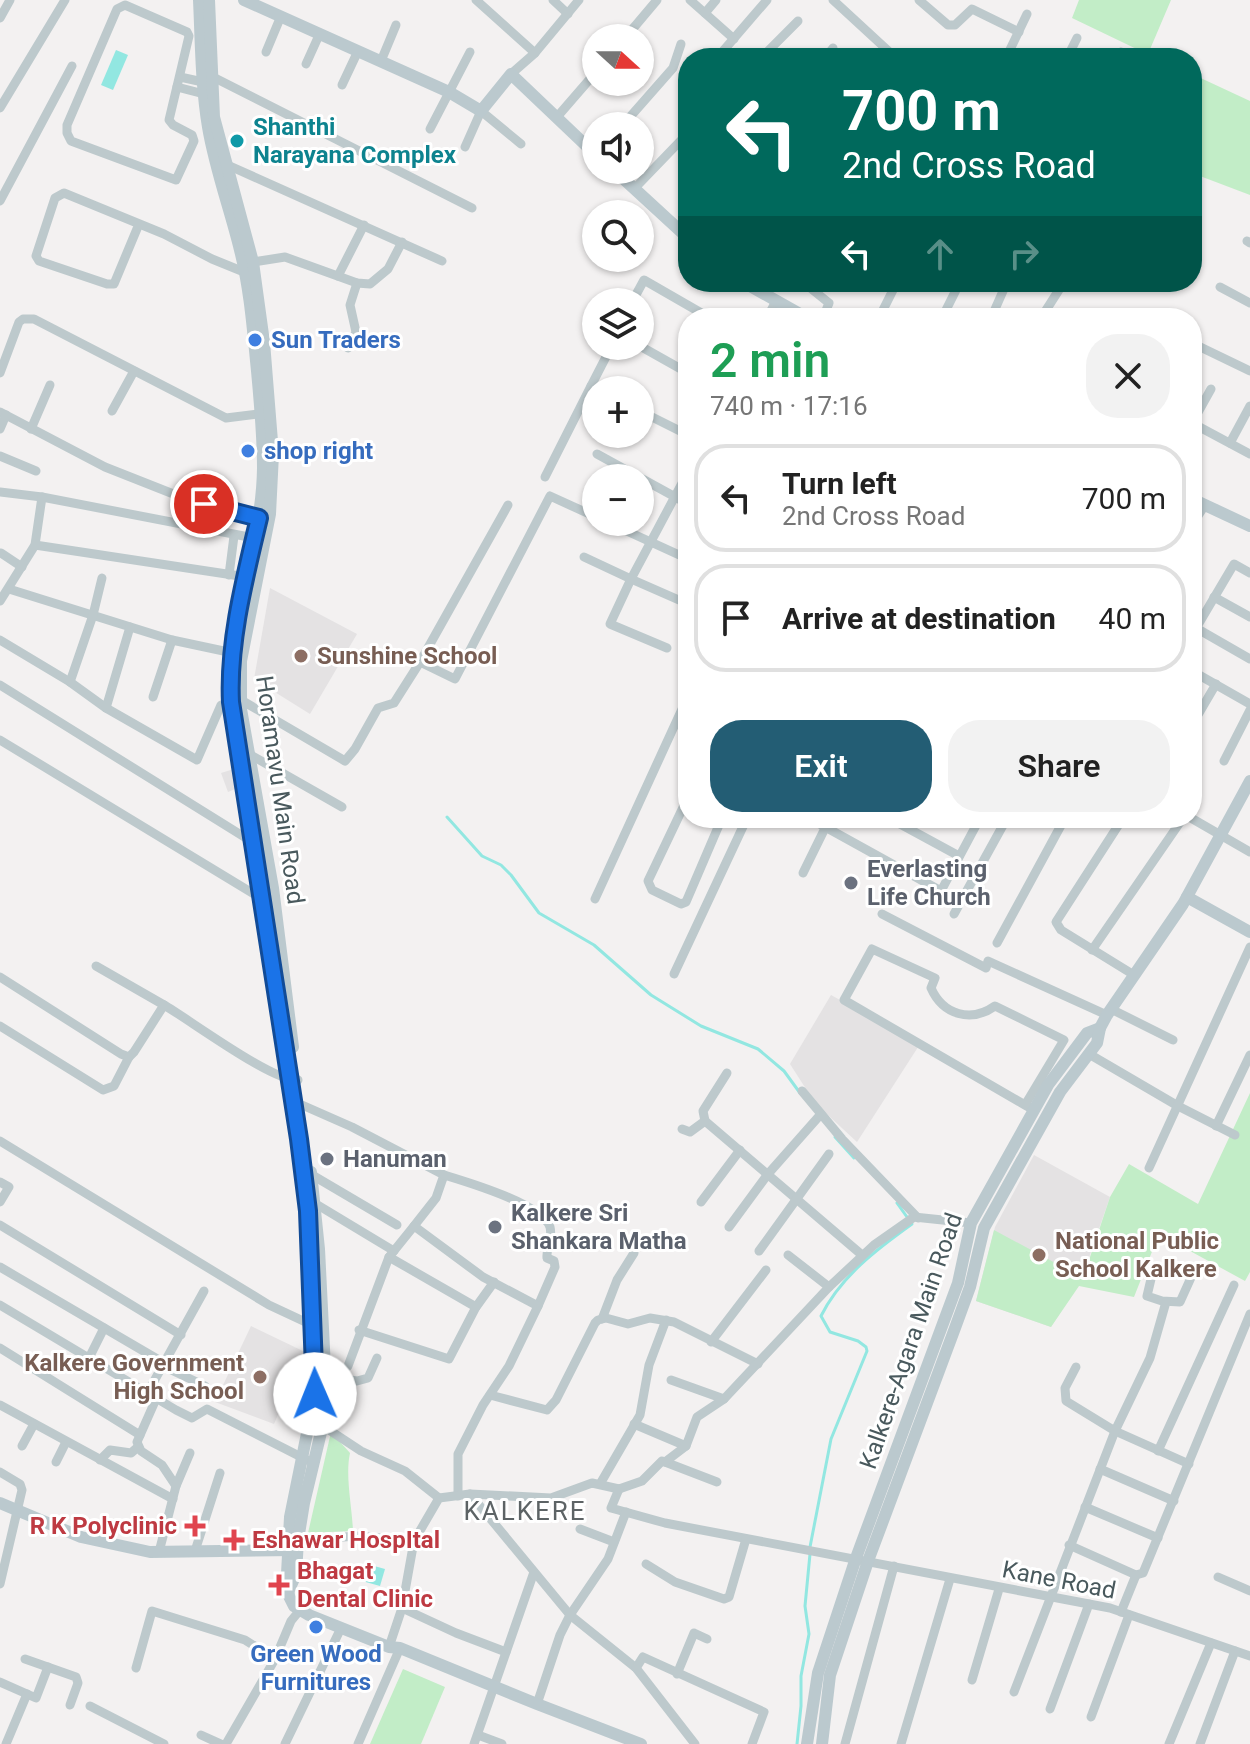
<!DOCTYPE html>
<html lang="en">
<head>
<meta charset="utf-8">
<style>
	:root { --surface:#fff; --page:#f2f2f2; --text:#222; --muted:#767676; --line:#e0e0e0; --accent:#235d74 }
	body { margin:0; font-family:Roboto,sans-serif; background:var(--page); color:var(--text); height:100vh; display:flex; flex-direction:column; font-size:30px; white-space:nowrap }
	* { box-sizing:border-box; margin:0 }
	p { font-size:26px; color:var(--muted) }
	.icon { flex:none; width:44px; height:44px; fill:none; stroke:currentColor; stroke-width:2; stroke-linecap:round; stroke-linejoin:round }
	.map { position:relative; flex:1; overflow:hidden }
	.sheet { position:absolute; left:678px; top:308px; width:524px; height:520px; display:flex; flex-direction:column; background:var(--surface); border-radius:32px; box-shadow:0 2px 6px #0004 }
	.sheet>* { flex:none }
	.guide { position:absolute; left:678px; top:48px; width:524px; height:244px; border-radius:32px; box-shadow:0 2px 6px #0004; background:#00695c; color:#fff; overflow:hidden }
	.needle { width:52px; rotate:111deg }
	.controls { position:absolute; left:582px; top:24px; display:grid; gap:16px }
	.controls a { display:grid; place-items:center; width:72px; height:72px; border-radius:50%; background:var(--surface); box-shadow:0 2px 6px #0004; font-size:40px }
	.pin { position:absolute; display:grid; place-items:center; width:68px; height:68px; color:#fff; margin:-34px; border:4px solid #fff; border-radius:50%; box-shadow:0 2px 8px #0007 }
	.me { position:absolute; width:88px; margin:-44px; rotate:359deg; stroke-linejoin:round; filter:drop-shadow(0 0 6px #0008) }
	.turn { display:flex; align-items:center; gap:28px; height:168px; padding:0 32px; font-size:36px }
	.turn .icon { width:104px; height:104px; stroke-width:2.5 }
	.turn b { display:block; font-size:56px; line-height:68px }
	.lanes { display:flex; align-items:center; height:76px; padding:0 32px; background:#0003; justify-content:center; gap:40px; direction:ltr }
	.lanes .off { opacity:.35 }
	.round { display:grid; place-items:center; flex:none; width:84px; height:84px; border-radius:32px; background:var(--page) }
	.head { display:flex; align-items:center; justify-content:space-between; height:136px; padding:0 32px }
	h1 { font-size:48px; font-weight:600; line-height:60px; color:#1e9e55 }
	.primary-button { display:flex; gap:16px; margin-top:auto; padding:16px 32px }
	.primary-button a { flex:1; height:92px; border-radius:32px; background:var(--accent); color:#fff; font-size:32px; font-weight:600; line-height:92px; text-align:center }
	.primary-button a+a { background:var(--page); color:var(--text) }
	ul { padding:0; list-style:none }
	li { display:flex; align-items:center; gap:24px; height:108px; margin:0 16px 12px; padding:0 16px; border:4px solid var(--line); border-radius:32px }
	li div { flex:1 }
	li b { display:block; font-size:30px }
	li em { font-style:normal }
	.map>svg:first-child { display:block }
</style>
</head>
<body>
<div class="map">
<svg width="1250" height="1744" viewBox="0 0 1250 1744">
	<rect width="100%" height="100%" fill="#f3f1f1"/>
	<g fill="#e4e2e3">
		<path d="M 270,588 L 357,634 L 310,714 L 254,679 Z"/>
		<path d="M 234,769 L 240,787 L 228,792 L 221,773 Z"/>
		<path d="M 831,995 L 920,1044 L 857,1142 L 815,1103 L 790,1064 Z"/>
		<path d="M 1034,1155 L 1110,1197 L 1082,1278 L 1051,1327 L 976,1301 L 995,1227 Z"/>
		<path d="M 251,1326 L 305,1352 L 274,1424 L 215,1402 Z"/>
	</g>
	<g fill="#c2edc7">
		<path d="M 1079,0 L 1171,0 L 1148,54 L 1156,58 L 1146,58 L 1147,54 L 1072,18 Z"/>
		<path d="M 1192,74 L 1250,101 L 1250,195 L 1192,173 Z"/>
		<path d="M 1250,1093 L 1250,1272 L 1245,1281 L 1159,1234 L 1134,1297 L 1079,1286 L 1051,1327 L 976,1301 L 994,1230 L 1083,1278 L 1110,1197 L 1129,1164 L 1198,1204 Z"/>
		<path d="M 331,1432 L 350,1453 C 345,1476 352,1506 353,1531 L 308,1533 Z"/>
		<path d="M 403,1669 L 445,1687 L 421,1744 L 370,1744 Z"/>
	</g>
	<g fill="#92e7e1">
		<path d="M 116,50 L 128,55 L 113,90 L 101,85 Z"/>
		<path d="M 367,1564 L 385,1569 L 380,1586 L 362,1581 Z"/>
	</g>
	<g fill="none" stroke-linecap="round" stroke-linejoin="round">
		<g stroke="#92e7e1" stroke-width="3">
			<path d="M 447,817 L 482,856 L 501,865 L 511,875 L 539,913 L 594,945 L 651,995 L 701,1026 L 758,1049 L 784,1071 L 800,1093"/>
			<path d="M 835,1137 L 854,1158"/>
			<path d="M 810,1547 L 831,1439 L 867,1351 L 866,1347 L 858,1341 L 830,1332 L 821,1316 C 841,1276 877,1249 912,1224 L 897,1203"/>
			<path d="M 797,1744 L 801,1706 L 801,1676 L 809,1634 L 805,1606 L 810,1554"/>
		</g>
		<g stroke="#bdc9cc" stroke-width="9">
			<path d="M 476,0 L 535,53"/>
			<path d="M 553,0 L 568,14"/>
			<path d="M 690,0 L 734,39"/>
			<path d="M 833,0 L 896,58"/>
			<path d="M 919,0 L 948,25 L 955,25 L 972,9 L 1019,32"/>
			<path d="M 125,5 L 187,32 L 189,36 L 169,120 L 173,125 L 192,135 L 194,141 L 176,180 L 71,141 L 67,133 L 67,125 L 117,9 Z"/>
			<path d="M 705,13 L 716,0"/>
			<path d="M 0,18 L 10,0"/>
			<path d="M 625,38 L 657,0"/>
			<path d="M 266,52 L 281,16"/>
			<path d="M 717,58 L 767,0"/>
			<path d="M 761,58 L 798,21"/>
			<path d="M 825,58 L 833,48"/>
			<path d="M 1006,58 L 1027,14"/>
			<path d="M 1067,58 L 1077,38"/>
			<path d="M 1117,58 L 1121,52"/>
			<path d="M 381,61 L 396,25"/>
			<path d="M 306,64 L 320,33"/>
			<path d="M 511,74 L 535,53 L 579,0"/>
			<path d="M 211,76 L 472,208"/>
			<path d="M 180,77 L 203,82"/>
			<path d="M 342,85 L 358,51"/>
			<path d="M 177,87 L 204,94"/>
			<path d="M 0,108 L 65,0"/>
			<path d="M 557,117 L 596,72"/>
			<path d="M 622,126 L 673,68 L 681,44"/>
			<path d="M 430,129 L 470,52"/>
			<path d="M 465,147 L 481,111 L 521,144"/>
			<path d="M 223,163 L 442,261"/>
			<path d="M 635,188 L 688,133"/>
			<path d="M 0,201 L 72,66"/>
			<path d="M 139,224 L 114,284 L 107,284 L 39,261 L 36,256 L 55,198 L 64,193 L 164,234 L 212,259 L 244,272 L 253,262 L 285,257 L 357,283 L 370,284 L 388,269 L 402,242"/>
			<path d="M 1247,241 L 1250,243"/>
			<path d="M 338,276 L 364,225"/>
			<path d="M 803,282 L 829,303 L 823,318"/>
			<path d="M 1220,287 L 1250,303"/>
			<path d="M 632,302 L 644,280 L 710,318"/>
			<path d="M 1046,311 L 1060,318"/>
			<path d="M 992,316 L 1007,282"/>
			<path d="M 767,318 L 776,301"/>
			<path d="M 879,318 L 897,282"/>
			<path d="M 942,318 L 960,282"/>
			<path d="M 1041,318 L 1064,282"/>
			<path d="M 1192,343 L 1250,371"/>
			<path d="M 640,346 L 688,373"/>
			<path d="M 348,348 L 356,332 L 350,305 L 357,283"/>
			<path d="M 0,373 L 19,322 L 23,319 L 34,319 L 226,418 L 266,413"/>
			<path d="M 591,386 L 608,353"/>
			<path d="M 1211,389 L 1192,423 L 1250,454"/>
			<path d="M 112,411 L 134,371"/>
			<path d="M 640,411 L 688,435"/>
			<path d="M 0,412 L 105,467 L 181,497 L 259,518"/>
			<path d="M 0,429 L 6,415"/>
			<path d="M 31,429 L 50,385"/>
			<path d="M 1230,443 L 1250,406"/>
			<path d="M 597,454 L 688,504"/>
			<path d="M 0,456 L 36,471"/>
			<path d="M 688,472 L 631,579 L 688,604"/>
			<path d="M 545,477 L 591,386 L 598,390"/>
			<path d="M 0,492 L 42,497 L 254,538"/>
			<path d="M 508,505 L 420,662 L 455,679 L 550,496 L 596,517"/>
			<path d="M 607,522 L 688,559"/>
			<path d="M 1192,525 L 1205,505"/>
			<path d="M 35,545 L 253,578"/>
			<path d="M 1,553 L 22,567"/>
			<path d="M 584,557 L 631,579 L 610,624 L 667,648"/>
			<path d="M 229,575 L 234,536"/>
			<path d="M 9,589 L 172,640 L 233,653"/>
			<path d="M 1214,597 L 1250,617"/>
			<path d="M 0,601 L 35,545 L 42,497"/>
			<path d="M 1196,628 L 1250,659"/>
			<path d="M 1192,635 L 1234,564 L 1250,573"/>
			<path d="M 0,640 L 70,682 L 106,708 L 197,760 L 221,705 L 241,700 L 345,761 L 355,749 L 378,708 L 394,703 L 420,662"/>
			<path d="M 1192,671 L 1250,704"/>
			<path d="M 70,682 L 93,615 L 102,578"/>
			<path d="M 0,685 L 254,843"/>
			<path d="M 153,697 L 172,640"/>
			<path d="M 106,708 L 130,627"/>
			<path d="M 1192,725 L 1216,684"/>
			<path d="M 0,740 L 264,900"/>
			<path d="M 249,754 L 342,807"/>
			<path d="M 1224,761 L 1250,710"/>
			<path d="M 688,797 L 648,881 L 652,890 L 681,904 L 686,902 L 722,818"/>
			<path d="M 809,818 L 941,891 L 980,818"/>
			<path d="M 889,818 L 959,856"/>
			<path d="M 1123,818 L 1056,922 L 1061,930 L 1134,975"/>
			<path d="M 1191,818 L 1250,852"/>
			<path d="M 803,873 L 830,818"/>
			<path d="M 595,899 L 688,696"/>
			<path d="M 882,914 L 986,968 L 988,961 L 1107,1015"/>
			<path d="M 954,914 L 1007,818"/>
			<path d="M 997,943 L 1065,818"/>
			<path d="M 1092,950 L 1183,818"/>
			<path d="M 96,966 L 164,1005"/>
			<path d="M 674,974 L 747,818"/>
			<path d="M 0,977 L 121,1054 L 129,1057 L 134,1052 L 164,1005 C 190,1020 273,1082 298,1080"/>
			<path d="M 1111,1009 L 1173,1040"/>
			<path d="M 0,1026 L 103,1090 L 114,1086 L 129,1057"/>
			<path d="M 1089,1054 L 1178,1106 L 1235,1135"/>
			<path d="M 802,1091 L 842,1139 L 918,1218"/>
			<path d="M 302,1105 L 352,1127 L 444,1175 L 436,1198 L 414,1226"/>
			<path d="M 1025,1105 L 1064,1040 L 995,1006 C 971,1023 943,1015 931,988 L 935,978 L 872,949 L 844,1000 L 1025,1105 L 1034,1110"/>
			<path d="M 705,1121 L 862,1255"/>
			<path d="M 705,1121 L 703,1111 L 727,1073"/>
			<path d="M 1216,1126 L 1250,1055"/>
			<path d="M 682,1129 L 690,1132 L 705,1121"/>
			<path d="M 0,1141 L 269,1305 L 314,1326"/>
			<path d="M 1149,1168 L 1250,947"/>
			<path d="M 307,1172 L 397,1225"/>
			<path d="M 444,1175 C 467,1182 542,1204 550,1227 C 553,1239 546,1247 547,1258 L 554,1261 L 555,1267 L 538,1306"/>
			<path d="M 0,1182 L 9,1187 L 0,1202"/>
			<path d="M 311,1201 L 394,1251"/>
			<path d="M 701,1202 L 740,1150"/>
			<path d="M 0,1225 L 181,1335"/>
			<path d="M 729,1227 L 768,1174 L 821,1114"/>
			<path d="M 759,1251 L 829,1154"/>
			<path d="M 788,1255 L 829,1287"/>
			<path d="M 389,1257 L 476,1307"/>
			<path d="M 0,1267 L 164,1363"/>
			<path d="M 1151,1279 L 1147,1296 L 1162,1301 L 1180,1302 L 1194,1271"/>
			<path d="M 0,1305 L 176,1410 L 192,1418 L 207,1409 L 307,1460"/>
			<path d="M 602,1319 L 617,1280 L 634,1253"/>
			<path d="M 359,1330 L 449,1359 L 476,1307 L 494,1282"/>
			<path d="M 711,1342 L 766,1270"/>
			<path d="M 0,1348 L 140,1435"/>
			<path d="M 88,1360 L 104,1328"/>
			<path d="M 163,1366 L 205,1386"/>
			<path d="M 1076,1367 L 1065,1388 L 1066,1401 L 1115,1431 L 1189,1464"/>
			<path d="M 336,1378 L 357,1381 L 368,1378 L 377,1358"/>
			<path d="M 671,1380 L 724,1399"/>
			<path d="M 323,1390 L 348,1366 L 389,1257 L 414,1226 L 483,1277 L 538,1306 L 509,1366 L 483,1405 L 458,1454 L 458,1496"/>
			<path d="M 148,1392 L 204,1291"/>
			<path d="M 490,1395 L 547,1410 L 556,1400 L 595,1323 L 598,1320 L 606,1318 L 628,1324 L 650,1318 L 674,1322 L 758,1364"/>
			<path d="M 156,1399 L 137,1442 L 141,1451 L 162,1465 L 176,1486 L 159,1552"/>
			<path d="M 0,1405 L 173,1499"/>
			<path d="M 320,1424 L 361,1451 L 405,1471 L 439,1498"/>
			<path d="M 634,1424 L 686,1446"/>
			<path d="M 22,1446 L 34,1424"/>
			<path d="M 1158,1451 L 1234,1285"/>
			<path d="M 100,1460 L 110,1450 L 131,1453 L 138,1447"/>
			<path d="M 56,1462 L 66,1442"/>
			<path d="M 665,1462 L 717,1482"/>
			<path d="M 1100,1469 L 1174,1501"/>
			<path d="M 0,1472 L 20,1484 L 22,1490 L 0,1584"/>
			<path d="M 600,1484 L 640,1415 L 649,1365 L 666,1320"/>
			<path d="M 176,1486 L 190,1453"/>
			<path d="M 619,1489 L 611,1508 L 665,1523 L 1110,1608 L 1250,1656"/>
			<path d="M 470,1494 L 570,1615 L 636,1668 L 695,1744"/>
			<path d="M 1085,1507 L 1158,1538"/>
			<path d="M 580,1529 L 614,1542"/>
			<path d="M 298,1540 L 358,1536 L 414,1541 L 439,1498 L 470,1494 L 551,1498 L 592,1483 L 619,1489 L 642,1481 L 662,1461 L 665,1462 L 686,1446 L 697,1417 L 724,1399 L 829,1287 L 874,1245 L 914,1217 L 971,1223"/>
			<path d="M 1069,1545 L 1136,1575 L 1143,1573 L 1250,1314"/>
			<path d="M 195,1551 L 220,1473"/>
			<path d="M 646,1564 L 675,1582 L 724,1599 L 729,1597 L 746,1539"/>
			<path d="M 1218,1577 L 1250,1591"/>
			<path d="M 402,1608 L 456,1633 L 506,1652"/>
			<path d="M 1121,1612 L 1136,1575"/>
			<path d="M 389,1647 L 402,1608 L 414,1541"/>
			<path d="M 25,1659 L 76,1677 L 78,1683 L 70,1705"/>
			<path d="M 136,1668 L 152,1611 L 245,1640 L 275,1659"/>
			<path d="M 636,1668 L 643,1657 L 764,1712 L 752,1744"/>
			<path d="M 677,1674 L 694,1633 L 707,1639"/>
			<path d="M 972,1680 L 999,1589"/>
			<path d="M 0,1682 L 36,1698 L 48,1667"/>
			<path d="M 1014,1692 L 1115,1431 L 1150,1358 L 1166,1302"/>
			<path d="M 537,1704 L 560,1635 L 570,1615 L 608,1559 L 626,1512"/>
			<path d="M 90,1706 L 164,1744"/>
			<path d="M 1050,1709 L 1089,1604"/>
			<path d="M 1091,1717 L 1129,1615"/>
			<path d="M 201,1735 L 221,1744"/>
			<path d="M 478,1735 L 502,1744"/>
			<path d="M 6,1744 L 27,1694"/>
			<path d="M 226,1744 L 275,1659 L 291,1621 L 300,1610"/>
			<path d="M 285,1744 L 341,1628"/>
			<path d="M 358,1744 L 400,1648"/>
			<path d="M 474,1744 L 534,1572"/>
			<path d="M 845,1744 L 894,1566"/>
			<path d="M 901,1744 L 950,1579"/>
			<path d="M 1169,1744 L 1211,1643"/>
			<path d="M 1200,1744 L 1235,1651"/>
		</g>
		<g stroke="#bbc9ce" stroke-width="12">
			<path d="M 199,0 C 201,42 201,85 208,127 C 215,169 230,209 240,250 C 250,289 253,331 257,371 C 260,403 263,435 263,468 C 262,547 227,623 231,702 L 299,1139 L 308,1211 L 315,1394 L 290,1517 L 287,1574 L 289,1596 L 294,1606 L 309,1615 L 389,1647 L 400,1648 L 537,1704 L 641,1744"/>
			<path d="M 209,0 L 214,117 L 253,262 L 264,342 L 273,454 L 270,514 L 241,661 L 241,709 L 273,888 L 293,1047"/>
			<path d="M 244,0 L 449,92 L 481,111 L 511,74 L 596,155"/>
			<path d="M 614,170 L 688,238"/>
			<path d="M 743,282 L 807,318"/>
			<path d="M 1192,499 L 1250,526"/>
			<path d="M 1187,897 L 1250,932"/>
			<path d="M 0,1503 L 81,1537 L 150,1552 L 294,1550"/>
			<path d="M 290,1588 L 296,1574 L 298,1540 L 304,1503 L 323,1424 L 326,1388 L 319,1249 L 311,1172"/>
			<path d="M 807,1744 L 818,1673 L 856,1558 L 958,1283 L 971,1223 L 1048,1085 L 1087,1033 L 1100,1028"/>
			<path d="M 822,1744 L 830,1675 L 868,1561 L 955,1328 L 970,1287 L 984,1228 L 1060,1092 L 1097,1043 L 1100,1028 L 1107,1015 L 1183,904 L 1250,781"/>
		</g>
	</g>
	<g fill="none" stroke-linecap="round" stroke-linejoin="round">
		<g stroke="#114b97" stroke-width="20">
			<path id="route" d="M 204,504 L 259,518 C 245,577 228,642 231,702 L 299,1139 L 308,1211 L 315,1394"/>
		</g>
		<use href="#route" stroke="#1a73e8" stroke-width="14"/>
	</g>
	<circle fill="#0f9aa8" stroke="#fff" stroke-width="3" cx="237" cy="141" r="8"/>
	<g fill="#3f7fe0" stroke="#fff" stroke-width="3">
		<circle cx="255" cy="340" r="8"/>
		<circle cx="248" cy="451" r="8"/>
		<circle cx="316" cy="1627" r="8"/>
	</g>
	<g fill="#8d6e63" stroke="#fff" stroke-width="3">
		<circle cx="301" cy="656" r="8"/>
		<circle cx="1039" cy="1255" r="8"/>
		<circle cx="260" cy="1377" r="8"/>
	</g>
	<g fill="#6b7280" stroke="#fff" stroke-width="3">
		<circle cx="851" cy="883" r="8"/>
		<circle cx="327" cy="1159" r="8"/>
		<circle cx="495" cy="1227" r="8"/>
	</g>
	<g fill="#e0444e" stroke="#fff" stroke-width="3">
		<path d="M191 1514h8v8h8v8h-8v8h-8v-8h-8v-8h8z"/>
		<path d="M230 1528h8v8h8v8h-8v8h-8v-8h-8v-8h8z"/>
		<path d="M275 1573h8v8h8v8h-8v8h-8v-8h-8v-8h8z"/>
	</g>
	<g text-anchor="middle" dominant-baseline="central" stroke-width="6" stroke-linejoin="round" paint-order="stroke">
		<g font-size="24" font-weight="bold" fill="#0d838f" stroke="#fff" text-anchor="start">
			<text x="253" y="127">Shanthi<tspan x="253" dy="28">Narayana Complex</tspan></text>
		</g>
		<g font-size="24" font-weight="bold" fill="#366cbe" stroke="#fff" text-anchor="start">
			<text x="271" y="340">Sun Traders</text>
			<text x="264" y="451">shop right</text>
			<text x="316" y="1654" text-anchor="middle">Green Wood<tspan x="316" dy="28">Furnitures</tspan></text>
		</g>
		<g font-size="24" font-weight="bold" fill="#785e54" stroke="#fff" text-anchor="start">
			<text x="317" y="656">Sunshine School</text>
			<text x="1055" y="1241">National Public<tspan x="1055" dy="28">School Kalkere</tspan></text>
			<text x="244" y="1363" text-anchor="end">Kalkere Government<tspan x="244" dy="28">High School</tspan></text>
		</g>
		<g font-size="24" fill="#49595d" stroke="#fff">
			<text transform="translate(280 790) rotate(82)">Horamavu Main Road</text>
			<text transform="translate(911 1341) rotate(-71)">Kalkere-Agara Main Road</text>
			<text transform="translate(1059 1580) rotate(11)">Kane Road</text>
		</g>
		<g font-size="24" font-weight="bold" fill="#5b616d" stroke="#fff" text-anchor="start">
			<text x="867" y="869">Everlasting<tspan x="867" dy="28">Life Church</tspan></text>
			<text x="343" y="1159">Hanuman</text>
			<text x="511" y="1213">Kalkere Sri<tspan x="511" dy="28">Shankara Matha</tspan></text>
		</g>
		<g font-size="24" font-weight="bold" fill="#be3a42" stroke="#fff" text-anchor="start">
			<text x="177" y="1526" text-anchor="end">R K Polyclinic</text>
			<text x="252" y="1540">Eshawar HospItal</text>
			<text x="297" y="1571">Bhagat<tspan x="297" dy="28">Dental Clinic</tspan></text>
		</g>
		<g font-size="26" letter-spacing="2" fill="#5d6365" stroke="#fff">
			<text x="525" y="1511">KALKERE</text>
		</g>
	</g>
</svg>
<div class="controls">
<a><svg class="needle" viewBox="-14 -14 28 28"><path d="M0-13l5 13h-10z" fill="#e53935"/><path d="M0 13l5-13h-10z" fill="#767676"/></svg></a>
<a><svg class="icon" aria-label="sound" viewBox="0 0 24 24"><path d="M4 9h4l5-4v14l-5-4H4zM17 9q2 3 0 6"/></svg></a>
<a><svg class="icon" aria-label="search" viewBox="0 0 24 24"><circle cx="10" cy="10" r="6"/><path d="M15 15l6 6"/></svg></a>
<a><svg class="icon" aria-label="layers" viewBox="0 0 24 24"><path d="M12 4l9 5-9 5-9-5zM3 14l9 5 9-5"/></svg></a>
<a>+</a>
<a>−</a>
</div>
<div class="pin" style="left:204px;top:504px;background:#d93025"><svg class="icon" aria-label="arrive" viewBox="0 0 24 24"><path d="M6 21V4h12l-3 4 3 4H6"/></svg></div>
<svg class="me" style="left:315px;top:1394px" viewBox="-20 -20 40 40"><circle r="19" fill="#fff"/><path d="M0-13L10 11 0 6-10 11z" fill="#1a73e8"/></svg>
<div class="guide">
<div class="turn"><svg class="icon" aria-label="left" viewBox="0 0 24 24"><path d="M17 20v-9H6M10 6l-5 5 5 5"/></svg><div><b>700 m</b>2nd Cross Road</div></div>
<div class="lanes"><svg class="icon" aria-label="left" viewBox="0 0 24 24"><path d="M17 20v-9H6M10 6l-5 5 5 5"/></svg><svg class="icon off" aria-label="ahead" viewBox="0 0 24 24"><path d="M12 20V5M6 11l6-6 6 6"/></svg><svg class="icon off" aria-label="right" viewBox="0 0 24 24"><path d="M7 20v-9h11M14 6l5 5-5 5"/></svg></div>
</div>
<section class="sheet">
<div class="head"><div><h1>2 min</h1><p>740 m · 17:16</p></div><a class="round"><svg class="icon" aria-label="close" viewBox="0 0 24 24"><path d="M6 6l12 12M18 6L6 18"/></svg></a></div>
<ul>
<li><svg class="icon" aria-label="left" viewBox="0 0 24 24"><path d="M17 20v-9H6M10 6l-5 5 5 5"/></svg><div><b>Turn left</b><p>2nd Cross Road</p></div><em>700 m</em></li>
<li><svg class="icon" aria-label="arrive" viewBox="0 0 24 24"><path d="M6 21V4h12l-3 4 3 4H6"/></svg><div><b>Arrive at destination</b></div><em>40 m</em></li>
</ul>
<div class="primary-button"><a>Exit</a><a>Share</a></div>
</section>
</div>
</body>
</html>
